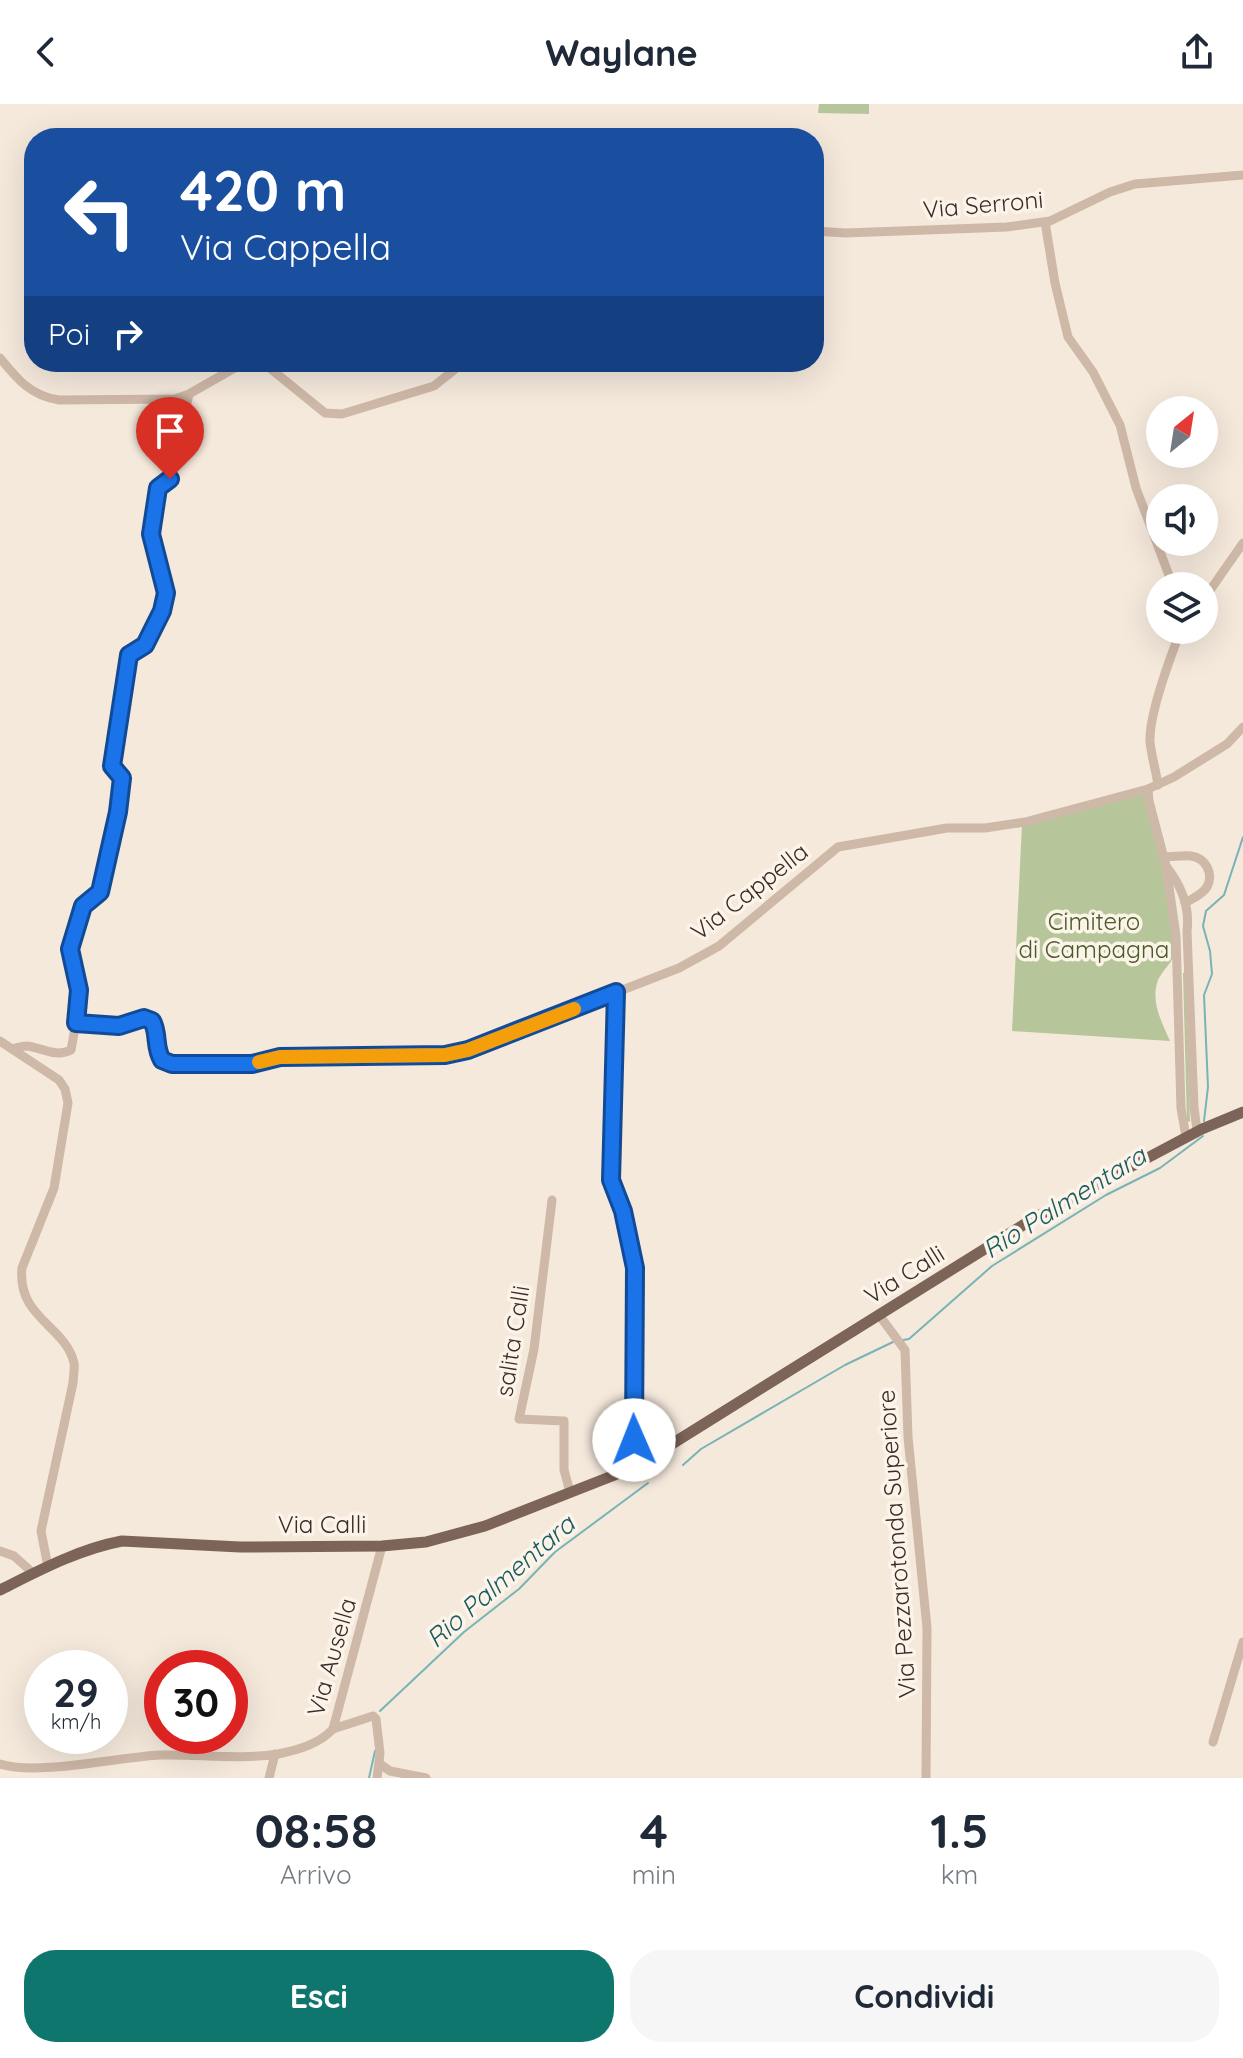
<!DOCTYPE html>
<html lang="it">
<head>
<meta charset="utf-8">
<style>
	:root { --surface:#fff; --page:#f6f6f7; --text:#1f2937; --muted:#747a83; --accent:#0f766e }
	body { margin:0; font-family:Quicksand,sans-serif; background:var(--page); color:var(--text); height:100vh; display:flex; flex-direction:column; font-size:30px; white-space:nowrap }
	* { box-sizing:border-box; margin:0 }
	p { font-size:26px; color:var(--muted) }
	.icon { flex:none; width:44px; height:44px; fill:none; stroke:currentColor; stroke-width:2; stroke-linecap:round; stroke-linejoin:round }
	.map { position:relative; height:1674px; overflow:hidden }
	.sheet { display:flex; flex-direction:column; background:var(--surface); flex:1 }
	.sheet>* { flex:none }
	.hud { position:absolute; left:24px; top:24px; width:800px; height:244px; border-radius:32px; box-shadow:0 8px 32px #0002; background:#1a4fa0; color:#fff; overflow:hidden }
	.needle { width:52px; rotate:30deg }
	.fabs { position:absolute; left:1146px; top:292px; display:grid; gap:16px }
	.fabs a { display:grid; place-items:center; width:72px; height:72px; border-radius:50%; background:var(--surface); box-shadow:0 8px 32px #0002; font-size:40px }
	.speed { position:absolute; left:24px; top:1546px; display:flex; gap:16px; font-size:40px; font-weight:700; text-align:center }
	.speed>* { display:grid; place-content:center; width:104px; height:104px; border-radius:50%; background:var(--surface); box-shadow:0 8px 32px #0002; line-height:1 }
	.speed small { font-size:20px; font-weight:400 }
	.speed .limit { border:12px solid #d22; background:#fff; color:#111 }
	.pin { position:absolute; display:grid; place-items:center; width:68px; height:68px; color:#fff; margin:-82px -34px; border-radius:50% 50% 50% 0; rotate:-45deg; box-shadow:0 0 8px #0007 }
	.pin .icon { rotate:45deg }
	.me { position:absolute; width:88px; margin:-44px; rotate:359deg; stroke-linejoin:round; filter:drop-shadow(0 0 6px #0008) }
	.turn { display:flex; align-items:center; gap:28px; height:168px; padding:0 24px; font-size:36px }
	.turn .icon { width:104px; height:104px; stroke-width:2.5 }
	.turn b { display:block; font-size:56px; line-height:68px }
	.then { display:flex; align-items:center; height:76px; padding:0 24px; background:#0003; gap:16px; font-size:30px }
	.eta { display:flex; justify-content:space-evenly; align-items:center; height:136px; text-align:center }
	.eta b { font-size:48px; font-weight:700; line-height:56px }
	.primary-button { display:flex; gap:16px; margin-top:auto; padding:16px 24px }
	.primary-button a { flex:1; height:92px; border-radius:32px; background:var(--accent); color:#fff; font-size:32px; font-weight:700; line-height:92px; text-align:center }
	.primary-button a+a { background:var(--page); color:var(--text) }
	header { display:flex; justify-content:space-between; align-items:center; height:104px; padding:0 24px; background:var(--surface); font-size:36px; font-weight:700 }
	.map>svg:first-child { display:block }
</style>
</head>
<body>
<header><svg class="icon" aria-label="back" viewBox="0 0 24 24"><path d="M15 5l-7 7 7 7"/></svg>Waylane<svg class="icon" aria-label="share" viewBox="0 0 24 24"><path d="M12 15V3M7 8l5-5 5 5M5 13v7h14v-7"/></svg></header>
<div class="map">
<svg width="1243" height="1674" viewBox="0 0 1243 1674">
	<rect width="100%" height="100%" fill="#f5e9dc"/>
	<g fill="#b7c69a">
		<path d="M 819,0 L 869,0 L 869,10 L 818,9 Z"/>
		<path d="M 1144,687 L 1161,758 L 1175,846 C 1173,859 1165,863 1159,874 C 1149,895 1162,919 1170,937 L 1012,927 L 1022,720 Z"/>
		<path d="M 1183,869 L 1185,869 L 1190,1018 L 1187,1017 Z"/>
	</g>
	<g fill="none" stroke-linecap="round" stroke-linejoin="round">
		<g stroke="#78b3b5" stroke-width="2">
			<path d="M 1204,1017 L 1208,983 L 1204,891 L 1212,870 L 1210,847 L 1203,822 L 1206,807 L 1224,791 L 1243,733"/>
			<path d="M 903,1236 L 909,1235 L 992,1162 L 1106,1091 L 1160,1064 L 1203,1032"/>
			<path d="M 683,1361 L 701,1345 L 845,1261 L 893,1238"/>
			<path d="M 380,1607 L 464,1528 L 519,1485 L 555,1448 L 648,1379"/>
			<path d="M 369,1674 L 375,1647"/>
		</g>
		<g stroke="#ceb8a7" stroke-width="9">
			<path d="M 1045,118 L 1055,179 L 1068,233 L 1093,268 L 1120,321 L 1136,384 L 1173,482"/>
			<path d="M 814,127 L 846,129 L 1007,123 L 1050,117 L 1110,88 L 1135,80 L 1243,71"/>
			<path d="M 0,254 C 17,275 31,292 59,296 L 175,295 L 189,290 L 245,258"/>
			<path d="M 253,258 L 266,261 L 325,309 L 342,310 L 434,282 L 464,258"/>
			<path d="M 1204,495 L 1243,439"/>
			<path d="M 1158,681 C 1156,666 1151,651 1150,637 C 1149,610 1171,551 1181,526"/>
			<path d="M 1148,685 L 1149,697 L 1166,762 L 1176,832 L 1181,1004 L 1186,1033"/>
			<path d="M 1164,753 C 1173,753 1183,751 1191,752 C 1206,754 1214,770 1207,783 C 1202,791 1193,794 1185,799"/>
			<path d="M 1166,762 C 1181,781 1190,804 1187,827 L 1194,1003 L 1197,1027"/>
			<path d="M 616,888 L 611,1076 L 623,1107 L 635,1164 L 635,1363"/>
			<path d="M 76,919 L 79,886 L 70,845 L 83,802 L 100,788 L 118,708 L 122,674 L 112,662 L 129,551 L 145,541 L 162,507 L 166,489 L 151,430 L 158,384 L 170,375 L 189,290"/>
			<path d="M 0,937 L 59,976 L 65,985 L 68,999 L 54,1084 L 22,1164 C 17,1214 65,1221 74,1259 C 75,1265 73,1273 73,1279 L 41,1427 L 48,1463"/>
			<path d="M 12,945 C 17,944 21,942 26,942 C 41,943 55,954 71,946 L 76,919 L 119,922 L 144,914 L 152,917 C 159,929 155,943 162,956 L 172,960 L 252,960 L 280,953 L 445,951 L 468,946 L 679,864 L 719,842 L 838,743 L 947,724 L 985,724 L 1025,718 L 1148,685 L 1174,673 L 1227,640 L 1243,623"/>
			<path d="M 552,1096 L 534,1245 L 519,1315 L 564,1317 L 564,1366 L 570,1388"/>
			<path d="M 879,1211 L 905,1246 L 908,1333 L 927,1524 L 926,1674"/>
			<path d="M 0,1447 L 14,1452 L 33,1469"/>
			<path d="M 333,1625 L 373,1612 L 376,1615 L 380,1649 L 377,1674"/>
			<path d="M 1213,1638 L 1243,1538"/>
			<path d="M 0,1660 C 36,1672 119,1653 160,1651 C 198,1650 240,1656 278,1650 C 298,1646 319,1640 333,1625 L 382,1442"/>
			<path d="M 380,1660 L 390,1667 L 426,1674"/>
			<path d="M 269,1674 L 275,1650"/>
		</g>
		<path stroke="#7d6458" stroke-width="11" d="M 0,1486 C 38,1467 79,1445 122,1437 L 240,1443 L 382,1442 L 426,1438 L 485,1422 L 635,1363 L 1036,1113 L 1202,1025 L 1243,1008"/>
	</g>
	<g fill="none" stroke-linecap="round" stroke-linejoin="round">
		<g stroke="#114b97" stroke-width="20">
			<path id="route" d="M 170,375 L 158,384 L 151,430 L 166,489 L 162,507 L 145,541 L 129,551 L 112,662 L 122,674 L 118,708 L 100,788 L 83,802 L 70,845 L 79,886 L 76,919 L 119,922 L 144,914 L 152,917 C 159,929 154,943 162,956 L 172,960 L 252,960 L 280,953 L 445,951 L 468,946 L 616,888 L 611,1076 L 623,1107 L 635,1164 L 634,1336"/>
		</g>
		<use href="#route" stroke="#1a73e8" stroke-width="14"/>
		<path stroke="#f59e0b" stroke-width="14" d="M 259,958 L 280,953 L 445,951 L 468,946 L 574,905"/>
	</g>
	<g text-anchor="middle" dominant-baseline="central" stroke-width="7" stroke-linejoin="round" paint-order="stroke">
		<g font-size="24" fill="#3a2d28" stroke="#fcf3e9">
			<text transform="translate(983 100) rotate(-5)">Via Serroni</text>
			<text transform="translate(749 787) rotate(-38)">Via Cappella</text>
			<text transform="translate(904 1170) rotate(-32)">Via Calli</text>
			<text transform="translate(512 1237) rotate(-81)">salita Calli</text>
			<text x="322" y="1420">Via Calli</text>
			<text transform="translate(896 1440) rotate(-94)">Via Pezzarotonda Superiore</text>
			<text transform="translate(331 1553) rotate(-74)">Via Ausella</text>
		</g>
		<g font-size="24" fill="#495b29" stroke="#fcf3e9">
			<text x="1094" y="817">Cimitero<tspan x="1094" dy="28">di Campagna</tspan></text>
		</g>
		<g font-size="26" font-style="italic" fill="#195c60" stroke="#fcf3e9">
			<text transform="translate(1064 1098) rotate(-32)">Rio Palmentara</text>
			<text transform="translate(500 1477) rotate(-41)">Rio Palmentara</text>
		</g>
	</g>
</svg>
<div class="fabs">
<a><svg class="needle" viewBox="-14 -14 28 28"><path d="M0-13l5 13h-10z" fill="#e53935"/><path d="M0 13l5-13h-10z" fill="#747a83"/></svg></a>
<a><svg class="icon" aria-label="sound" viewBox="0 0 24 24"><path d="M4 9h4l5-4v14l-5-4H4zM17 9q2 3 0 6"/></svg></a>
<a><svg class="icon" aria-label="layers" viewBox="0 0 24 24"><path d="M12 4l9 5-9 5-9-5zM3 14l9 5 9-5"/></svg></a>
</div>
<div class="speed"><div>29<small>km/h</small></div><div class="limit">30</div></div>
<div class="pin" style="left:170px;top:375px;background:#d93025"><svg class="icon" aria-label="arrive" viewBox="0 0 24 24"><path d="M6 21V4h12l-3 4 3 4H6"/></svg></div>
<svg class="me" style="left:634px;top:1336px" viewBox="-20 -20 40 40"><circle r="19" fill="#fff"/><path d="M0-13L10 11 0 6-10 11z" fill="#1a73e8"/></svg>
<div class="hud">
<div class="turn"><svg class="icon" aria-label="left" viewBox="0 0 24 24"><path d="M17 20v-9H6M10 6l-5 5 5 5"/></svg><div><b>420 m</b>Via Cappella</div></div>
<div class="then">Poi<svg class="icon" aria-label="right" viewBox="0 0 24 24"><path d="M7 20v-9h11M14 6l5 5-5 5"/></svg></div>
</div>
</div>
<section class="sheet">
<div class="eta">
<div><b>08:58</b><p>Arrivo</p></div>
<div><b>4</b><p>min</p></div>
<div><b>1.5</b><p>km</p></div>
</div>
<div class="primary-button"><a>Esci</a><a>Condividi</a></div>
</section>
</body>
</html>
